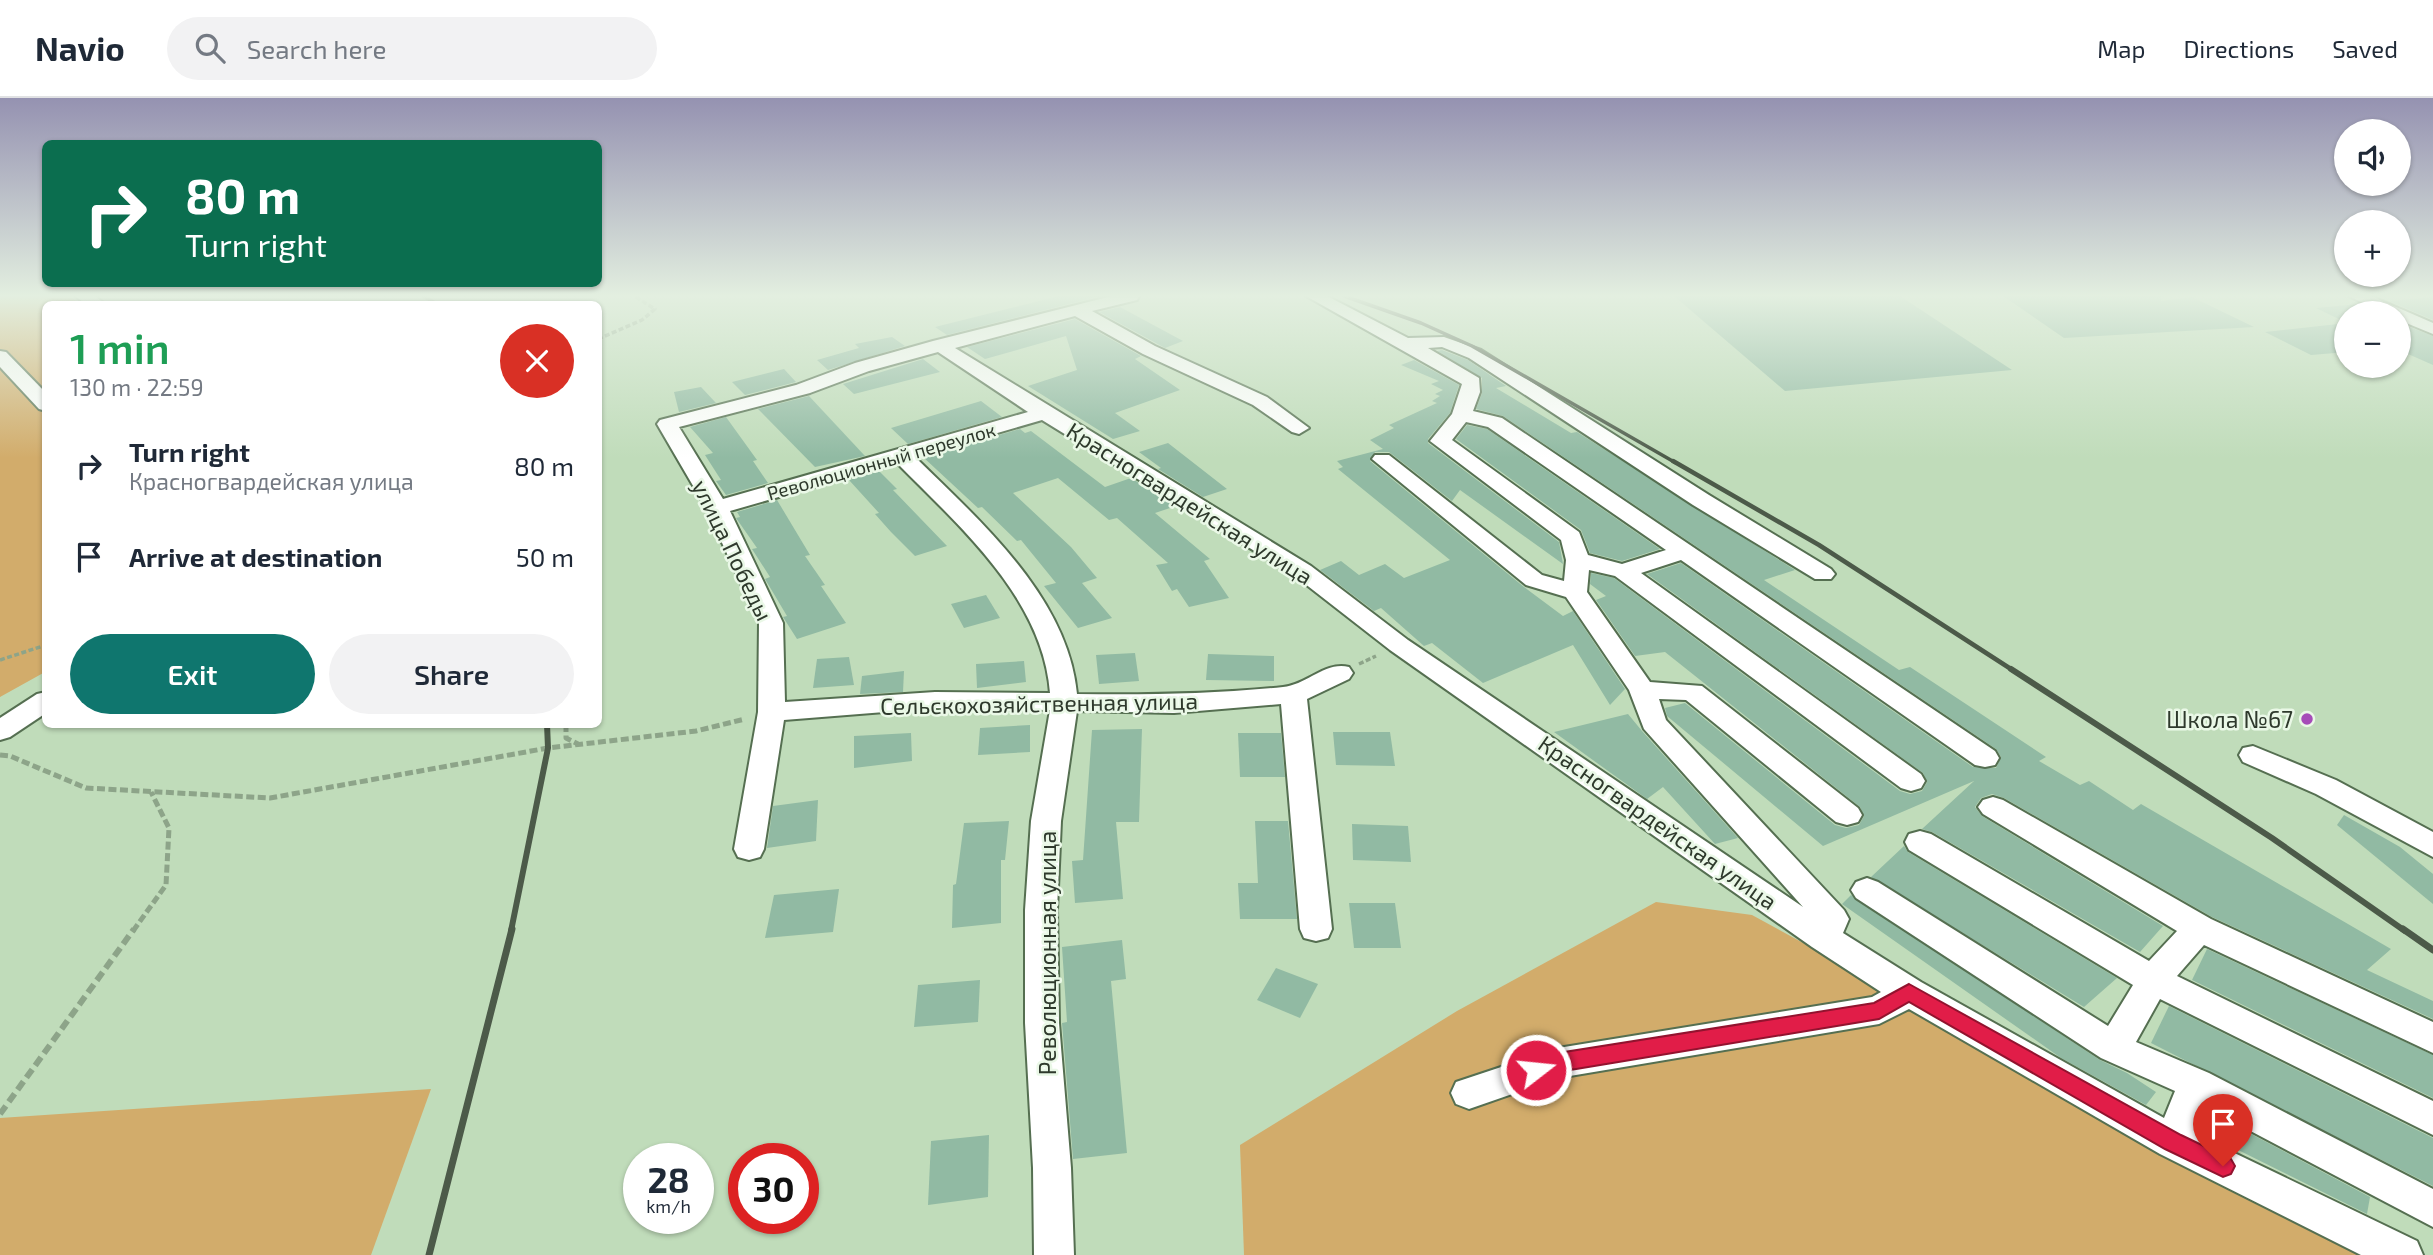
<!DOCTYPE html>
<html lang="en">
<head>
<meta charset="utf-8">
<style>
	:root { --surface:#fff; --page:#f2f2f3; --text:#1f2937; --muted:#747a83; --line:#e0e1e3; --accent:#0f766e }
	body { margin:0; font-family:"Exo 2",sans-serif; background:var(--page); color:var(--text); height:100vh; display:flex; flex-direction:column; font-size:26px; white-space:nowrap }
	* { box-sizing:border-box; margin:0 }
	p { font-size:23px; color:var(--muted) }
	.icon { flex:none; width:38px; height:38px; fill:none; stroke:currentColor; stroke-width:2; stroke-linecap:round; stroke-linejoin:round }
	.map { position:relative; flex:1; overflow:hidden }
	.drawer { position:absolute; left:42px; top:203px; width:560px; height:427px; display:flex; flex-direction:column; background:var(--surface); border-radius:10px; box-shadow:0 2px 5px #0004 }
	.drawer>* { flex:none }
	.top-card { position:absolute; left:42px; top:42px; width:560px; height:147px; border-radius:10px; box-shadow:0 2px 5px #0004; background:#0b6e4f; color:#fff; overflow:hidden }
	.buttons { position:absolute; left:2334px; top:21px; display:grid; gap:14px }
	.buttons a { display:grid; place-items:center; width:77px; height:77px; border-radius:50%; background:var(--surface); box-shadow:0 2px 5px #0004; font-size:35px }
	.speed { position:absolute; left:623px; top:1045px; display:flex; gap:14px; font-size:35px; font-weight:700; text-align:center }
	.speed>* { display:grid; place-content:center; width:91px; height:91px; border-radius:50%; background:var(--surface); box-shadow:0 2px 5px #0004; line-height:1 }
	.speed small { font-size:18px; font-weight:400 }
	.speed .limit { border:10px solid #d22; background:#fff; color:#111 }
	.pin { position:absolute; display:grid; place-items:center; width:60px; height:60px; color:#fff; margin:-72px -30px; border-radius:50% 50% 50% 0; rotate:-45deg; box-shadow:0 0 7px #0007 }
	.pin .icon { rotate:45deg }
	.me { position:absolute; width:77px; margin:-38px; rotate:74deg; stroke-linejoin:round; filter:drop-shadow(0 0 5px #0008) }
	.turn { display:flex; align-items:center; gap:24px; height:147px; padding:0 28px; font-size:32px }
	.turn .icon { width:91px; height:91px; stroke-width:2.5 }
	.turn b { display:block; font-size:49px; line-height:60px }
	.round { display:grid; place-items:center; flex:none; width:74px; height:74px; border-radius:37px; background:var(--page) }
	.headline { display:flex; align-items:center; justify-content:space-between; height:119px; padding:0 28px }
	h1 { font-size:42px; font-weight:600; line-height:52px; color:#1e9e55 }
	.action { display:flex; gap:14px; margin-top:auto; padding:14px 28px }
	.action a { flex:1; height:80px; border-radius:42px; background:var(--accent); color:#fff; font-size:28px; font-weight:600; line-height:80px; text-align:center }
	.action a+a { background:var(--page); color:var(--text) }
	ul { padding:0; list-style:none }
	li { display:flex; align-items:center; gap:21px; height:91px; padding:0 28px }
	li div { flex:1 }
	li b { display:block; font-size:26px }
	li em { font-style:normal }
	header { display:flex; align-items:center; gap:42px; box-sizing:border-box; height:98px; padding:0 35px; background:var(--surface); border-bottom:2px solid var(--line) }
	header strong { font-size:33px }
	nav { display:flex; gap:38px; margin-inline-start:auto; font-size:24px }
	.search { width:490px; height:63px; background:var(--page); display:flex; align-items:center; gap:18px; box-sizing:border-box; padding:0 24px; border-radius:38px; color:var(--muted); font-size:26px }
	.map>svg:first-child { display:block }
</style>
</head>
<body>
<header>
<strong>Navio</strong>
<div class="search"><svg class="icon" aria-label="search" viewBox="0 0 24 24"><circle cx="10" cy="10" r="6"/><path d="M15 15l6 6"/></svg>Search here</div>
<nav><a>Map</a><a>Directions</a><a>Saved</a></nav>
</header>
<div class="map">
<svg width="2433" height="1157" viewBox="0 0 2433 1157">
	<rect width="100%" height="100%" fill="#c0dcba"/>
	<g fill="#d2ac6b">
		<path d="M 0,198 L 68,198 L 82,206 L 46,206 L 45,574 L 0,599 Z"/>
		<path d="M 1656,804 L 1752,817 L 2375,1157 L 1244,1157 L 1240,1047 L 1457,913 Z"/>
		<path d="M 431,991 L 371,1157 L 0,1157 L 0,1020 Z"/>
	</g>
	<g fill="#91baa3">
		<path d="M 1059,198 L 1100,198 L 947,237 L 935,229 Z"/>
		<path d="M 1674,198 L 1900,198 L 2012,272 L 1785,293 Z"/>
		<path d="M 2003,198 L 2161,198 L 2161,203 L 2192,199 L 2254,229 L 2064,240 Z"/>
		<path d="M 2433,199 L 2433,222 L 2389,203 Z"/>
		<path d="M 2359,206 L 2378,215 L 2347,215 L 2347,225 L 2316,210 Z"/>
		<path d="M 1120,209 L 1183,243 L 1165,250 L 1099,214 Z"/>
		<path d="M 1075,221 L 1141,258 L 1135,261 L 1180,292 L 1115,315 L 1140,333 L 1113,341 L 1028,288 L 1077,272 L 1066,238 L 985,261 L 967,249 Z"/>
		<path d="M 2347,225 L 2347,254 L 2311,257 L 2265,234 Z"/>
		<path d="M 2399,225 L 2433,238 L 2433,267 L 2399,252 Z"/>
		<path d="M 892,239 L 905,248 L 828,272 L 817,262 L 859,250 L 855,246 Z"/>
		<path d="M 1442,252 L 1468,262 L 1506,288 L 1496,290 L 1571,335 L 1577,334 L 1795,472 L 1764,482 L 1899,572 L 1910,569 L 2046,659 L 2039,663 L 2080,687 L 2089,683 L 2133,712 L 2141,706 L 2391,851 L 2367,872 L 2433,903 L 2433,921 L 2212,819 L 2004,700 L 1992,696 L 1981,700 L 1975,709 L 1982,718 L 2163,828 L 2140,854 L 1932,734 L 1922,731 L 1974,683 L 1823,748 L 1667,618 L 1665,610 L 1685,605 L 1835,727 L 1846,730 L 1859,727 L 1864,718 L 1860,709 L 1665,554 L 1635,558 L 1596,502 L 1606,498 L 1590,486 L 1591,475 L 1614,480 L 1900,693 L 1910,696 L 1922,693 L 1927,684 L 1923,675 L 1647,476 L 1681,465 L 1973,669 L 1996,670 L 2001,659 L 1996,651 L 1503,318 L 1476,311 L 1482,295 L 1482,280 L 1437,253 Z"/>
		<path d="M 923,261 L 940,274 L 854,296 L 843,286 Z"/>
		<path d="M 1414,262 L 1459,287 L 1450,315 L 1428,341 L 1428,345 L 1559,444 L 1563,466 L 1460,392 L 1452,403 L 1389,354 L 1375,354 L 1370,363 L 1524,489 L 1563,518 L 1573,513 L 1625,591 L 1610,607 L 1573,547 L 1483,585 L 1432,545 L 1424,548 L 1381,510 L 1374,513 L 1320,472 L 1341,463 L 1359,477 L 1385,466 L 1404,480 L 1450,462 L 1338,371 L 1343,369 L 1337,363 L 1383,351 L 1370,342 L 1394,330 L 1389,327 L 1437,305 L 1432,303 L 1440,298 L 1435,296 L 1443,292 L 1431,286 L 1439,283 L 1401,267 Z"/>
		<path d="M 784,271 L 796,284 L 745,297 L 732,284 Z"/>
		<path d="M 701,289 L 716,305 L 679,314 L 674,294 Z"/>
		<path d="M 809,298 L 865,358 L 815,369 L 758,311 Z"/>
		<path d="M 981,303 L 1002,319 L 908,346 L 891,330 Z"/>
		<path d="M 726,319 L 757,362 L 753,363 L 768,385 L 726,397 L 716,383 L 721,382 L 705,357 L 713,355 L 690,329 Z"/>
		<path d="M 1467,327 L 1487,331 L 1660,451 L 1622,463 L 1590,455 L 1581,432 L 1456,341 Z"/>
		<path d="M 1020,331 L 1025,335 L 1031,333 L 1105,389 L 1131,380 L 1176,408 L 1155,415 L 1210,461 L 1204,463 L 1229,500 L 1189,509 L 1177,491 L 1172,493 L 1156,467 L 1168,465 L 1117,420 L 1109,422 L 1058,380 L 1013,395 L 1071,449 L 1097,480 L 1082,485 L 1112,520 L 1078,530 L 1044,488 L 1056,485 L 1021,442 L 1017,443 L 982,409 L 978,410 L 923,359 Z"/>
		<path d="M 1168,345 L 1227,391 L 1203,399 L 1158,371 L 1161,370 L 1139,354 Z"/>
		<path d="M 879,373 L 897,391 L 893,392 L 947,448 L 915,458 L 891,434 L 875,416 L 879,415 L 849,382 Z"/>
		<path d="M 777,402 L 810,457 L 805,458 L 825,487 L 821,488 L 846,525 L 797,541 L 783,519 L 787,518 L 765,481 L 770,479 L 752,451 L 757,450 L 736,420 L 740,419 L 737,414 Z"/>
		<path d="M 986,497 L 1000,520 L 964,530 L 951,506 Z"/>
		<path d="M 1135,555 L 1139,583 L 1099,586 L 1096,557 Z"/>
		<path d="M 1208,556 L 1274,558 L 1274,583 L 1206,582 Z"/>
		<path d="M 849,559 L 854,587 L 813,590 L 817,561 Z"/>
		<path d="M 1024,563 L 1026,584 L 977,590 L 976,566 Z"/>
		<path d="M 904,573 L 903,594 L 860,596 L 862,578 Z"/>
		<path d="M 1628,616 L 1642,633 L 1738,740 L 1715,746 L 1663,689 L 1647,701 L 1554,634 Z"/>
		<path d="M 1030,627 L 1030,654 L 978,657 L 980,630 Z"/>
		<path d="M 1142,631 L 1139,724 L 1116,724 L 1123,801 L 1075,805 L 1072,763 L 1083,762 L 1092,632 Z"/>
		<path d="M 1333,634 L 1390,634 L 1395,668 L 1336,667 Z"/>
		<path d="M 911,635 L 912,663 L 854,670 L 854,638 Z"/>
		<path d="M 1238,635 L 1281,635 L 1285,679 L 1240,679 Z"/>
		<path d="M 818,702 L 816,743 L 767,750 L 773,708 Z"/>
		<path d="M 2344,717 L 2400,749 L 2433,776 L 2433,806 L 2337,727 Z"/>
		<path d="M 1009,723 L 1005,762 L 1001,762 L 1001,825 L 952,830 L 953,787 L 956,786 L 964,725 Z"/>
		<path d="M 1255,723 L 1288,723 L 1297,821 L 1240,821 L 1238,785 L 1258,785 Z"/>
		<path d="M 1352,726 L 1408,728 L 1411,764 L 1353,762 Z"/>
		<path d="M 1904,748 L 1908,754 L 2117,880 L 2084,909 L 1871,779 Z"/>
		<path d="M 839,791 L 833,834 L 765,840 L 774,797 Z"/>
		<path d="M 1851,797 L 2100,962 L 2127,975 L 2156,994 L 2146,1007 L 2061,960 L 1842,806 Z"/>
		<path d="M 1349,805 L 1395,805 L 1401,850 L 1354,850 Z"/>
		<path d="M 1122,842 L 1126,881 L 1111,883 L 1127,1055 L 1073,1061 L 1062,925 L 1067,924 L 1062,849 Z"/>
		<path d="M 2207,851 L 2433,957 L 2433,1000 L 2192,882 Z"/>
		<path d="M 1276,870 L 1318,886 L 1300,920 L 1257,902 Z"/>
		<path d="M 980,882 L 978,924 L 914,929 L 918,887 Z"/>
		<path d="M 2169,908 L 2433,1040 L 2433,1088 L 2151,945 Z"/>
		<path d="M 2223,1021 L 2370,1099 L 2367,1116 L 2216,1041 Z"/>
		<path d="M 989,1037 L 988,1099 L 928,1107 L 931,1043 Z"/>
	</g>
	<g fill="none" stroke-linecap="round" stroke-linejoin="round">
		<g stroke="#556f51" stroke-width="4">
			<g id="minor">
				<path d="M 75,198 L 95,198 L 105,206 L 86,206 Z"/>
				<path d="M 1112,198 L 1139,198 L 1137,202 L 1092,213 L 1155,248 L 1267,299 L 1309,330 L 1299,336 L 1292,334 L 1253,307 L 1143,256 L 1075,218 L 955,250 L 1311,468 L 1408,542 L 1803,809 L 1644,631 L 1629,592 L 1566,499 L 1526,487 L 1372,361 L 1375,357 L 1389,357 L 1542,477 L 1564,483 L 1566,462 L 1561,442 L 1430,343 L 1452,316 L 1462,286 L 1306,198 L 1327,198 L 1408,240 L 1444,239 L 1481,252 L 1709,397 L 1831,471 L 1835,476 L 1831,481 L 1815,481 L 1693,407 L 1469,260 L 1442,249 L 1428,250 L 1479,280 L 1480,294 L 1473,313 L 1502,320 L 1995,653 L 1999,660 L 1995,667 L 1985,669 L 1975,667 L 1681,462 L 1641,475 L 1921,676 L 1925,683 L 1921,690 L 1911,693 L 1901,690 L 1615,478 L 1589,472 L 1587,494 L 1650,584 L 1702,588 L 1858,710 L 1862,717 L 1858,724 L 1847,727 L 1836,724 L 1686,602 L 1659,601 L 1666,622 L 1844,812 L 1849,821 L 1843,835 L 1921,884 L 2164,1020 L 2175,993 L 2101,960 L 1856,800 L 1851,792 L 1856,784 L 1867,780 L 1878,784 L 2108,928 L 2133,887 L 1909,752 L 1905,744 L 1909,736 L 1920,733 L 1931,736 L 2149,863 L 2177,833 L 1983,716 L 1978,709 L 1983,702 L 1993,699 L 2003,702 L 2211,821 L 2433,924 L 2433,955 L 2204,847 L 2177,878 L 2433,1003 L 2433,1037 L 2160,901 L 2136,944 L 2209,975 L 2433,1091 L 2433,1129 L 2205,1009 L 2195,1036 L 2417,1143 L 2423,1157 L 2361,1157 L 2160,1056 L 1909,911 L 1879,926 L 1558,980 L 1469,1011 L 1456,1006 L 1451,995 L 1456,984 L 1558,950 L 1872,899 L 1881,894 L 1812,849 L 1390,552 L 1295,478 L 1042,322 L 915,359 C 980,423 1068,499 1077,596 C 1146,597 1214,596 1283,589 C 1307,587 1325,563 1349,569 L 1353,575 L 1349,581 L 1307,601 L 1332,831 L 1328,840 L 1316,843 L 1304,840 L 1300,831 L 1281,606 L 1174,615 L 1077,613 L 1061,723 L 1057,812 L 1059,925 L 1071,1070 L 1074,1157 L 1034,1157 L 1033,1070 L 1025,925 L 1025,812 L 1031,723 L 1050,612 L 935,610 L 784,622 L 764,751 L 760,759 L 749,762 L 738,759 L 734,751 L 758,614 L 759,525 L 706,410 L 657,326 L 660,322 L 796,287 L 855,265 L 933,243 ZM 938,254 L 1028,314 L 723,401 L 679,329 L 810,295 L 869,273 ZM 1466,324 L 1488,329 L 1666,452 L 1622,466 L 1588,457 L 1579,434 L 1452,342 ZM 897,365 C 959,428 1043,500 1050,595 L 935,594 L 785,604 L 783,525 L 730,413 Z"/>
				<path d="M 2349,198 L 2371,198 L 2433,225 L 2433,236 L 2399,222 L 2399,215 L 2383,215 Z"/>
				<path d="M 0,253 L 6,254 L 46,295 L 46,313 L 39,311 L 0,269 Z"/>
				<path d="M 46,594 L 46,615 L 10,639 L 0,642 L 0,620 L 37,596 Z"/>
				<path d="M 2253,648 L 2336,682 L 2433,734 L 2433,759 L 2316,696 L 2243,664 L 2239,657 L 2243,650 Z"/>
			</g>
		</g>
		<g stroke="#8da489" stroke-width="3.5" stroke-dasharray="5 2.5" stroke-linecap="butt">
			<path d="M 598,241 L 642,222 L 655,211 L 634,198"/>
			<path d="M 0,562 L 46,547"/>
			<path d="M 1359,566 L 1376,558"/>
		</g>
		<g stroke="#8da489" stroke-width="5" stroke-dasharray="8 3.5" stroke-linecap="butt">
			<path d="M 566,626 L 566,640 L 578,646"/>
			<path d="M 0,657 L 10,658 L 86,690 L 270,700 L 548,650 L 696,633 L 745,621"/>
			<path d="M 133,833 L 166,787 L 169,730 L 151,694"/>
		</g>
		<path stroke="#8da489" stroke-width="6" stroke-dasharray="10 5" stroke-linecap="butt" d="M 0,1016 L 134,831"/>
		<use href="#minor" fill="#fff" fill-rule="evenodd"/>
		<g stroke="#4c5a49" stroke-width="3.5">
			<path d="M 423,198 L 437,206"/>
			<path d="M 1344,198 L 1421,225 L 1472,248 L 1676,365"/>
		</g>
		<path stroke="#4c5a49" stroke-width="4.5" d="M 1673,363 L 1819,447 L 2014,573"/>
		<g stroke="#4c5a49" stroke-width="6">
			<path d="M 2011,571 L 2272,740 L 2405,833"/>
			<path d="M 511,833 L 548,650 L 547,626"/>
		</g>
		<g stroke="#4c5a49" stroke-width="7">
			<path d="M 2403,831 L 2433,852"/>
			<path d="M 429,1157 L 512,831"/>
		</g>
	</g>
	<linearGradient id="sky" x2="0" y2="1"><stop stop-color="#9592b1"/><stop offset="0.55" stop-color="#e3efe0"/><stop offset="1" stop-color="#e3efe0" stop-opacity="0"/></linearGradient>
	<rect width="2433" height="360" fill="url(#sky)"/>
	<path fill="#e11d48" stroke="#92132f" stroke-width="2" d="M 1909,886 L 2181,1037 L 2231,1061 L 2235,1068 L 2231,1076 L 2223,1079 L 2165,1051 L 1909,904 L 1879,921 L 1558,974 L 1536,981 L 1528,979 L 1525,972 L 1528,966 L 1558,955 L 1874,905 Z"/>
	<circle fill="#a64cb8" stroke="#eaf8e7" stroke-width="2.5" cx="2307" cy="621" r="7"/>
	<g text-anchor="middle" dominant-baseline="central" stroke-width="5" stroke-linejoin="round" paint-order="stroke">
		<g font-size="19" fill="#2e392c" stroke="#eaf8e7">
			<text transform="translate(881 363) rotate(-16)">Революционный переулок</text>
		</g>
		<g font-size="23" fill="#2e392c" stroke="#eaf8e7">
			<text transform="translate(1190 405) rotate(32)">Красногвардейская улица</text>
			<text transform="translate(733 452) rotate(64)">улица Победы</text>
			<text transform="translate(1039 605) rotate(-1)">Сельскохозяйственная улица</text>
			<text transform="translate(1658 724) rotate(35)">Красногвардейская улица</text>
			<text transform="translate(1047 855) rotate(-90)">Революционная улица</text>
		</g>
		<g font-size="23" fill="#2e392c" stroke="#eaf8e7" text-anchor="end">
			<text x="2293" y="621">Школа №67</text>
		</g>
	</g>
</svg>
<div class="buttons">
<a><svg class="icon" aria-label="sound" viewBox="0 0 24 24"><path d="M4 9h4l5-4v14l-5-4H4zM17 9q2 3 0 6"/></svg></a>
<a>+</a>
<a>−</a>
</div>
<div class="speed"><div>28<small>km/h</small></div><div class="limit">30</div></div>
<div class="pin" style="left:2223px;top:1068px;background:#d93025"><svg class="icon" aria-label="arrive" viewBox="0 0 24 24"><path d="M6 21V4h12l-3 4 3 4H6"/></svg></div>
<svg class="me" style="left:1536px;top:972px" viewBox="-20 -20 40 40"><circle r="17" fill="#e11d48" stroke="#fff" stroke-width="3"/><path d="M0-11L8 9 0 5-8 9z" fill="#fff"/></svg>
<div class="top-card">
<div class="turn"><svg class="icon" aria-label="right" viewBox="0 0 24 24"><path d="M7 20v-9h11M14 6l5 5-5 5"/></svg><div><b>80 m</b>Turn right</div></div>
</div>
<section class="drawer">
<div class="headline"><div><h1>1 min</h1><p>130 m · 22:59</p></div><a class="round" style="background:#d93025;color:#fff"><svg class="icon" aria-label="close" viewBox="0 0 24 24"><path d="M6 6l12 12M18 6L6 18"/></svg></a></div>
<ul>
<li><svg class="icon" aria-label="right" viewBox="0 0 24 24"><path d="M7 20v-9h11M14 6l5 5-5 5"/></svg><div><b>Turn right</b><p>Красногвардейская улица</p></div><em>80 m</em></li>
<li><svg class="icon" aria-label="arrive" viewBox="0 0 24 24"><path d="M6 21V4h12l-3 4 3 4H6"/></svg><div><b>Arrive at destination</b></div><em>50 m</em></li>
</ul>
<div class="action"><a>Exit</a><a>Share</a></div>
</section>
</div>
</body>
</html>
